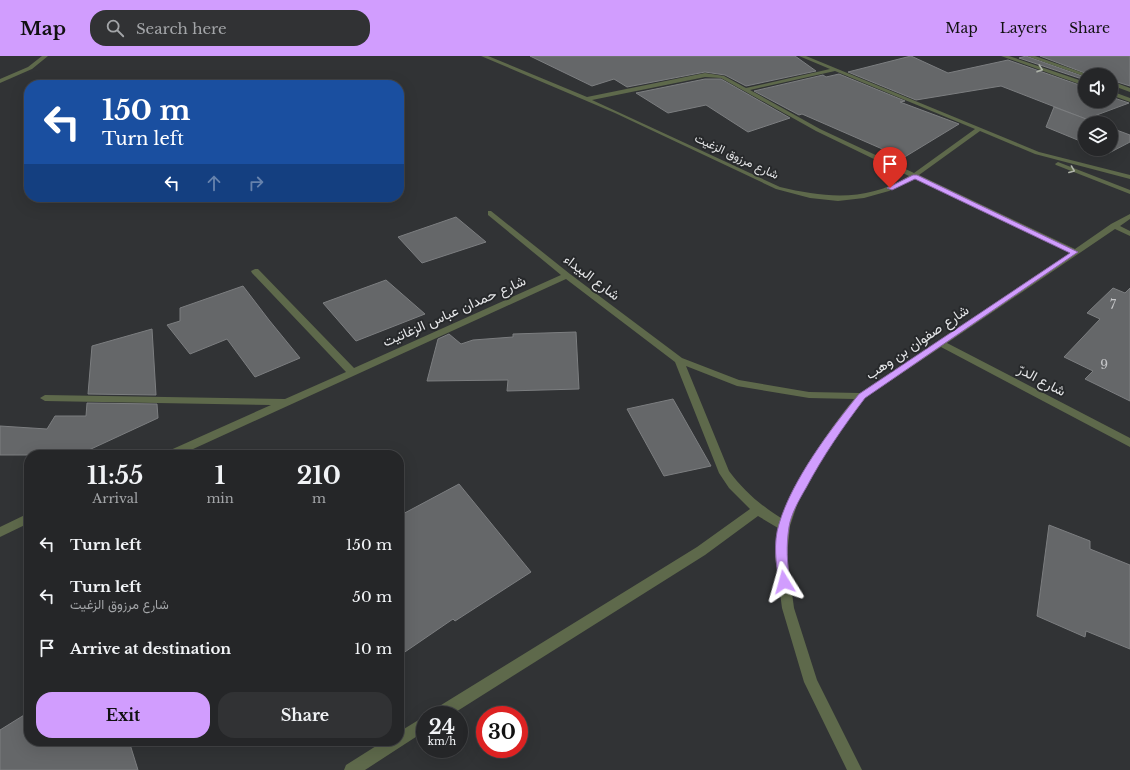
<!DOCTYPE html>
<html lang="en">
<head>
<meta charset="utf-8">
<style>
	:root { --surface:#252628; --page:#313234; --text:#f1f3f6; --muted:#a3a5a8; --line:#424345; --accent:#d19dfe }
	body { margin:0; font-family:"Libre Baskerville",Vazirmatn,serif; background:var(--page); color:var(--text); height:100vh; display:flex; flex-direction:column; font-size:15px; white-space:nowrap }
	* { box-sizing:border-box; margin:0 }
	p { font-size:13px; color:var(--muted) }
	.icon { flex:none; width:22px; height:22px; fill:none; stroke:currentColor; stroke-width:2; stroke-linecap:round; stroke-linejoin:round }
	.map { position:relative; flex:1; overflow:hidden }
	.sheet { position:absolute; left:24px; top:394px; width:380px; height:296px; display:flex; flex-direction:column; background:var(--surface); border-radius:16px; box-shadow:0 4px 16px #0002,0 0 0 1px var(--line) }
	.sheet>* { flex:none }
	.top-card { position:absolute; left:24px; top:24px; width:380px; height:122px; border-radius:16px; box-shadow:0 4px 16px #0002,0 0 0 1px var(--line); background:#1a4fa0; color:#fff; overflow:hidden }
	.controls { position:absolute; left:1078px; top:12px; display:grid; gap:8px }
	.controls a { display:grid; place-items:center; width:40px; height:40px; border-radius:50%; background:var(--surface); box-shadow:0 4px 16px #0002,0 0 0 1px var(--line); font-size:20px }
	.speed { position:absolute; left:416px; top:650px; display:flex; gap:8px; font-size:20px; font-weight:700; text-align:center }
	.speed>* { display:grid; place-content:center; width:52px; height:52px; border-radius:50%; background:var(--surface); box-shadow:0 4px 16px #0002,0 0 0 1px var(--line); line-height:1 }
	.speed small { font-size:10px; font-weight:400 }
	.speed .limit { border:6px solid #d22; background:#fff; color:#111 }
	.pin { position:absolute; display:grid; place-items:center; width:34px; height:34px; color:#fff; margin:-41px -17px; border-radius:50% 50% 50% 0; rotate:-45deg; box-shadow:0 0 4px #0007 }
	.pin .icon { rotate:45deg }
	.me { position:absolute; width:44px; margin:-22px; rotate:352deg; stroke-linejoin:round; filter:drop-shadow(0 0 3px #0008) }
	.turn { display:flex; align-items:center; gap:14px; height:84px; padding:0 12px; font-size:18px }
	.turn .icon { width:52px; height:52px; stroke-width:2.5 }
	.turn b { display:block; font-size:28px; line-height:34px }
	.lanes { display:flex; align-items:center; height:38px; padding:0 12px; background:#0003; justify-content:center; gap:20px; direction:ltr }
	.lanes .off { opacity:.35 }
	.eta { display:flex; justify-content:space-evenly; align-items:center; height:68px; text-align:center }
	.eta b { font-size:24px; font-weight:800; line-height:28px }
	.cta { display:flex; gap:8px; margin-top:auto; padding:8px 12px }
	.cta a { flex:1; height:46px; border-radius:16px; background:var(--accent); color:#111; font-size:16px; font-weight:800; line-height:46px; text-align:center }
	.cta a+a { background:var(--page); color:var(--text) }
	ul { padding:0; list-style:none }
	li { display:flex; align-items:center; gap:12px; height:52px; padding:0 12px }
	li div { flex:1 }
	li b { display:block; font-size:15px }
	li em { font-style:normal }
	header { display:flex; align-items:center; gap:24px; box-sizing:border-box; height:56px; padding:0 20px; background:var(--accent); color:#111 }
	header strong { font-size:19px }
	nav { display:flex; gap:22px; margin-inline-start:auto; font-size:14px }
	.search { width:280px; height:36px; background:var(--page); display:flex; align-items:center; gap:10px; box-sizing:border-box; padding:0 14px; border-radius:16px; color:var(--muted); font-size:15px }
	.map>svg:first-child { display:block }
</style>
</head>
<body>
<header>
<strong>Map</strong>
<div class="search"><svg class="icon" aria-label="search" viewBox="0 0 24 24"><circle cx="10" cy="10" r="6"/><path d="M15 15l6 6"/></svg>Search here</div>
<nav><a>Map</a><a>Layers</a><a>Share</a></nav>
</header>
<div class="map">
<svg width="1130" height="714" viewBox="0 0 1130 714">
	<rect width="100%" height="100%" fill="#313335"/>
	<g fill="#656769" stroke="#7c7e80">
		<path d="M 530,0 L 795,0 L 816,15 L 746,30 L 725,19 L 705,16 L 627,31 L 614,23 L 592,30 Z"/>
		<path d="M 911,0 L 948,17 L 1008,4 L 1085,31 L 1085,45 L 1111,45 L 1111,41 L 1129,47 L 1086,63 L 1001,30 L 916,44 L 848,16 Z"/>
		<path d="M 1026,0 L 1085,21 L 1085,24 L 1019,2 Z"/>
		<path d="M 1040,0 L 1130,0 L 1130,30 L 1111,24 L 1111,19 L 1090,19 Z"/>
		<path d="M 839,18 L 905,45 L 900,46 L 959,68 L 903,102 L 802,58 L 799,59 L 754,35 L 823,19 L 826,21 Z"/>
		<path d="M 705,23 L 721,23 L 790,62 L 748,76 L 706,49 L 668,57 L 636,37 Z"/>
		<path d="M 1054,51 L 1097,67 L 1085,67 L 1085,87 L 1046,71 Z"/>
		<path d="M 1111,72 L 1130,79 L 1130,86 L 1109,97 L 1100,93 L 1111,93 Z"/>
		<path d="M 456,161 L 486,186 L 422,207 L 398,181 Z"/>
		<path d="M 386,224 L 425,258 L 356,285 L 323,247 Z"/>
		<path d="M 243,230 L 269,264 L 300,302 L 255,321 L 227,283 L 190,298 L 167,269 L 180,265 L 180,252 Z"/>
		<path d="M 1113,232 L 1125,237 L 1130,232 L 1130,345 L 1085,323 L 1093,315 L 1064,301 L 1100,263 L 1087,257 Z"/>
		<path d="M 152,273 L 156,339 L 88,338 L 92,290 Z"/>
		<path d="M 576,276 L 579,333 L 507,335 L 508,324 L 427,325 L 438,283 L 449,278 L 461,288 L 473,284 L 513,281 L 513,278 Z"/>
		<path d="M 673,343 L 711,410 L 664,420 L 627,353 Z"/>
		<path d="M 87,347 L 157,348 L 158,362 L 78,399 L 0,399 L 0,370 L 47,373 L 55,360 L 86,360 Z"/>
		<path d="M 459,428 L 531,516 L 455,565 L 453,563 L 399,600 L 399,460 Z"/>
		<path d="M 1049,469 L 1090,485 L 1090,493 L 1130,509 L 1130,593 L 1086,575 L 1085,581 L 1037,560 Z"/>
		<path d="M 29,656 L 29,685 L 129,685 L 138,714 L 0,714 L 0,674 Z"/>
	</g>
	<g fill="none" stroke-linecap="round" stroke-linejoin="round">
		<g fill="#5e694b" fill-rule="evenodd">
			<path d="M 42,0 L 48,0 L 32,13 L 0,27 L 0,23 L 28,11 Z"/>
			<path d="M 481,0 L 488,0 L 587,41 L 705,17 L 724,20 L 746,32 L 830,13 L 799,0 L 806,0 L 1039,96 L 1130,119 L 1130,123 L 1035,98 L 980,75 L 919,119 L 1075,193 L 1111,168 L 1130,158 L 1130,163 L 1120,170 L 1130,175 L 1130,180 L 1115,173 L 947,287 L 1130,382 L 1130,391 L 941,291 L 865,342 L 842,373 L 820,407 L 798,446 L 790,470 L 787,500 L 794,552 L 817,624 L 862,714 L 847,714 L 804,626 L 782,552 L 775,500 L 778,472 L 758,460 L 705,499 L 451,659 L 431,659 L 433,654 L 697,491 L 750,453 L 729,432 L 719,417 L 675,306 L 566,223 L 180,399 L 165,399 L 166,396 L 271,349 L 45,345 L 40,342 L 45,339 L 285,343 L 346,316 L 252,217 L 251,215 L 255,213 L 258,213 L 354,312 L 561,219 L 488,159 L 488,155 L 491,155 L 570,218 L 682,302 L 739,324 L 809,336 L 860,337 L 1070,197 L 915,122 L 889,135 L 864,142 L 838,145 L 810,142 L 776,133 L 615,57 ZM 835,15 L 975,73 L 914,117 L 820,73 L 750,34 ZM 705,21 L 721,22 L 816,75 L 909,120 C 867,146 826,142 780,131 L 592,44 ZM 686,310 L 737,330 L 809,342 L 854,343 C 825,379 798,419 781,462 C 760,449 744,435 729,415 Z"/>
			<path d="M 1001,0 L 1009,0 L 1085,26 L 1085,30 Z"/>
			<path d="M 1027,0 L 1035,0 L 1089,19 L 1084,20 Z"/>
			<path d="M 1111,25 L 1130,32 L 1130,36 L 1111,29 Z"/>
			<path d="M 1111,35 L 1130,42 L 1130,46 L 1111,39 Z"/>
			<path d="M 1058,106 L 1130,134 L 1130,138 L 1056,109 L 1055,108 Z"/>
			<path d="M 29,457 L 29,467 L 0,481 L 0,471 Z"/>
			<path d="M 425,660 L 425,675 L 365,714 L 344,714 L 346,709 L 384,685 L 399,685 L 399,676 Z"/>
		</g>
	</g>
	<defs><path id="oneway-chevron" d="M-2-3.5L2.5 0L-2 3.5" fill="none" stroke-width="1.6" stroke-linecap="round" stroke-linejoin="round"/></defs>
	<g stroke="#afb4a9">
		<use href="#oneway-chevron" transform="translate(1040 13) rotate(19)"/>
		<use href="#oneway-chevron" transform="translate(1072 114) rotate(21)"/>
	</g>
	<path fill="#d19dfe" stroke="#8866a5" d="M 913,119 L 917,119 L 1078,196 L 865,342 C 843,371 823,400 806,432 C 799,444 791,458 789,471 C 786,490 787,507 790,526 L 788,530 L 784,531 L 780,530 L 779,526 C 776,507 773,487 779,468 C 792,424 830,374 859,338 L 1070,197 L 915,123 L 892,134 L 887,132 Z"/>
	<g text-anchor="middle" dominant-baseline="central" stroke-width="4" stroke-linejoin="round" paint-order="stroke">
		<g font-size="12" fill="#e5e6e8" stroke="#27292b">
			<text transform="translate(737 100) rotate(25)">شارع مرزوق الزغيت</text>
		</g>
		<g font-size="12" fill="#c5c6c8">
			<text x="1113" y="248">7</text>
			<text x="1104" y="308">9</text>
		</g>
		<g font-size="14" fill="#e5e6e8" stroke="#27292b">
			<text transform="translate(592 221) rotate(37)">شارع البيداء</text>
			<text transform="translate(454 255) rotate(-24)">شارع حمدان عباس الزغاتيت</text>
			<text transform="translate(917 286) rotate(-34)">شارع صفوان بن وهب</text>
			<text transform="translate(1042 324) rotate(28)">شارع الدرّ</text>
		</g>
	</g>
</svg>
<div class="controls">
<a><svg class="icon" aria-label="sound" viewBox="0 0 24 24"><path d="M4 9h4l5-4v14l-5-4H4zM17 9q2 3 0 6"/></svg></a>
<a><svg class="icon" aria-label="layers" viewBox="0 0 24 24"><path d="M12 4l9 5-9 5-9-5zM3 14l9 5 9-5"/></svg></a>
</div>
<div class="speed"><div>24<small>km/h</small></div><div class="limit">30</div></div>
<div class="pin" style="left:890px;top:132px;background:#d93025"><svg class="icon" aria-label="arrive" viewBox="0 0 24 24"><path d="M6 21V4h12l-3 4 3 4H6"/></svg></div>
<svg class="me" style="left:784px;top:526px" viewBox="-20 -20 40 40"><path d="M0-17L14 15 0 8-14 15z" fill="#d19dfe" stroke="#fff" stroke-width="4"/></svg>
<div class="top-card">
<div class="turn"><svg class="icon" aria-label="left" viewBox="0 0 24 24"><path d="M17 20v-9H6M10 6l-5 5 5 5"/></svg><div><b>150 m</b>Turn left</div></div>
<div class="lanes"><svg class="icon" aria-label="left" viewBox="0 0 24 24"><path d="M17 20v-9H6M10 6l-5 5 5 5"/></svg><svg class="icon off" aria-label="ahead" viewBox="0 0 24 24"><path d="M12 20V5M6 11l6-6 6 6"/></svg><svg class="icon off" aria-label="right" viewBox="0 0 24 24"><path d="M7 20v-9h11M14 6l5 5-5 5"/></svg></div>
</div>
<section class="sheet">
<div class="eta">
<div><b>11:55</b><p>Arrival</p></div>
<div><b>1</b><p>min</p></div>
<div><b>210</b><p>m</p></div>
</div>
<ul>
<li><svg class="icon" aria-label="left" viewBox="0 0 24 24"><path d="M17 20v-9H6M10 6l-5 5 5 5"/></svg><div><b>Turn left</b></div><em>150 m</em></li>
<li><svg class="icon" aria-label="left" viewBox="0 0 24 24"><path d="M17 20v-9H6M10 6l-5 5 5 5"/></svg><div><b>Turn left</b><p>شارع مرزوق الزغيت</p></div><em>50 m</em></li>
<li><svg class="icon" aria-label="arrive" viewBox="0 0 24 24"><path d="M6 21V4h12l-3 4 3 4H6"/></svg><div><b>Arrive at destination</b></div><em>10 m</em></li>
</ul>
<div class="cta"><a>Exit</a><a>Share</a></div>
</section>
</div>
</body>
</html>
